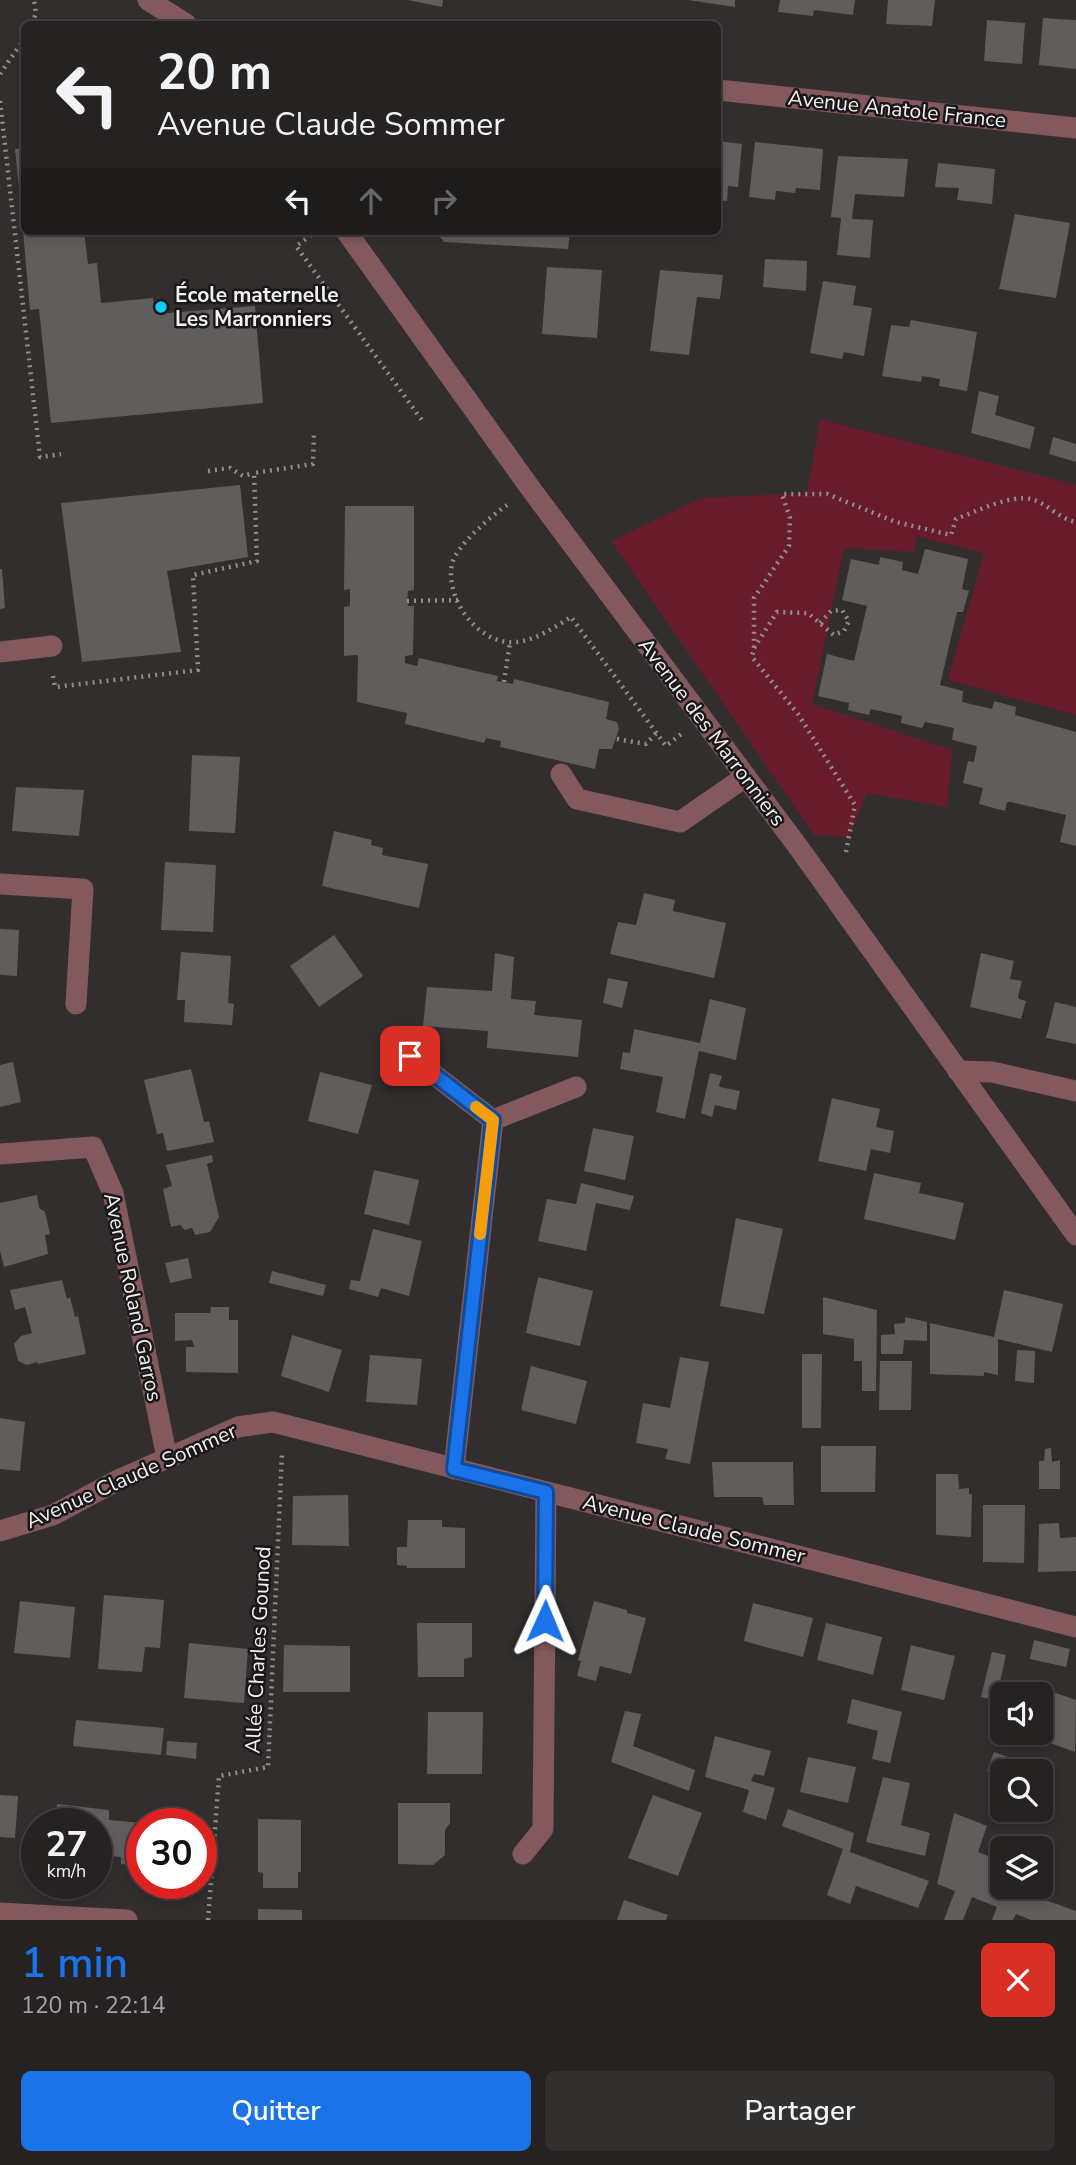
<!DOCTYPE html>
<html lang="fr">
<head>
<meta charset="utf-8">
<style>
	:root { --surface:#262222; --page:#322f2f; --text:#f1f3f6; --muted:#a4a4a5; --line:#423f40; --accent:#1a73e8 }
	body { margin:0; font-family:"Nunito Sans",sans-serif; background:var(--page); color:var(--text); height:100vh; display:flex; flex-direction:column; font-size:26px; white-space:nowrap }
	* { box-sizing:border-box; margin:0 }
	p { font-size:23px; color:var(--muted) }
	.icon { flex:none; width:38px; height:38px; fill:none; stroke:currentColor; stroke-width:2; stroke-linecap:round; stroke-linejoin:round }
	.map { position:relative; height:1920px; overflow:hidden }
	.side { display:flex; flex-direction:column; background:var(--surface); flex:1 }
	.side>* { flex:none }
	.guide { position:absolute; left:21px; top:21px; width:700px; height:214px; border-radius:10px; box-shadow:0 4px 10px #0003,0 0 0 2px var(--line); background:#262222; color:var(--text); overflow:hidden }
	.buttons { position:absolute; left:990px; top:1682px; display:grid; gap:14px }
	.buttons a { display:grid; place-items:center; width:63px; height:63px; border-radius:10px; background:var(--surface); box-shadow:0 4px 10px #0003,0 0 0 2px var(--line); font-size:35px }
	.speed { position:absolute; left:21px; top:1808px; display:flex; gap:14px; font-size:35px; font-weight:700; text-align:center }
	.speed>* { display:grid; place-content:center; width:91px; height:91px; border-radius:50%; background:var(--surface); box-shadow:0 4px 10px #0003,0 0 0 2px var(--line); line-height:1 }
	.speed small { font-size:18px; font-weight:400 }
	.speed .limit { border:10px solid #d22; background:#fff; color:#111 }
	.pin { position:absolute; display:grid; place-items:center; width:60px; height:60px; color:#fff; margin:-30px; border-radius:14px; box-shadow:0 4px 10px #0006 }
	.me { position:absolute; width:77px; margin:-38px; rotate:1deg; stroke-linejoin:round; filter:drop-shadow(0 0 5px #0008) }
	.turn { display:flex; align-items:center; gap:24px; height:147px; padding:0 21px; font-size:32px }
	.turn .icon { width:91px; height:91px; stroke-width:2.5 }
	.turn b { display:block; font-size:49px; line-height:60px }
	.lanes { display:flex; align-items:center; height:66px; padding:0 21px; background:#0003; justify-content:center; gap:35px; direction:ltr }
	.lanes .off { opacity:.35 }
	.round { display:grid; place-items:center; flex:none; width:74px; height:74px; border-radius:10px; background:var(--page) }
	.summary { display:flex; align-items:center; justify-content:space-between; height:119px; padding:0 21px }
	h1 { font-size:42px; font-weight:600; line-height:52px; color:var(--accent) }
	.primary-button { display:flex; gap:14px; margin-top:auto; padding:14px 21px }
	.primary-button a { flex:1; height:80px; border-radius:10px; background:var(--accent); color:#fff; font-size:28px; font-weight:600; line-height:80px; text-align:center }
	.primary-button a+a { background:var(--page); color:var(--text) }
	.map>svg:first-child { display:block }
</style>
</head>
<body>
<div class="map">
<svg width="1076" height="1920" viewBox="0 0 1076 1920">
	<rect width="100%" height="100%" fill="#322e2e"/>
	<path fill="#681c2b" d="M 820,419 L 1076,485 L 1076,715 L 948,680 L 984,553 L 917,536 L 914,552 L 844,548 L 812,704 L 952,750 L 947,807 L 867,793 L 849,837 L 814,835 L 611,541 L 702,498 L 807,493 Z"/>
	<g fill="#625d5d">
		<path d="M 408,0 L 443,0 L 442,7 Z"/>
		<path d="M 688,0 L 735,0 L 735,7 Z"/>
		<path d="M 780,0 L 855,0 L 853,15 L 814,10 L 813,16 L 778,12 Z"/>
		<path d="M 888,0 L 935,0 L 932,26 L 886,24 Z"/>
		<path d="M 1043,18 L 1076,20 L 1076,69 L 1039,65 Z"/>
		<path d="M 987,20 L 1025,23 L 1022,64 L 984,61 Z"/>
		<path d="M 718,141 L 742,144 L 738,187 L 728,186 L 727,201 L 718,200 Z"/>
		<path d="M 755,142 L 823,149 L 820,190 L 796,188 L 795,193 L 776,191 L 775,200 L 749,197 Z"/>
		<path d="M 24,148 L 24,226 L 23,226 L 15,149 Z"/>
		<path d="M 838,156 L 908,159 L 904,197 L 855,194 L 852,219 L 873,220 L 870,258 L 837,255 L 841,218 L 831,217 Z"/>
		<path d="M 938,163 L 995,169 L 992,204 L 957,200 L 959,188 L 935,187 Z"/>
		<path d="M 1015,214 L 1070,223 L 1056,298 L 999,289 Z"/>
		<path d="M 23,231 L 84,231 L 88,264 L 97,263 L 101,303 L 153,298 L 155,314 L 255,306 L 263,403 L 51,423 L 39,309 L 30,310 Z"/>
		<path d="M 435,231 L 570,231 L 568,249 L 444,242 Z"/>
		<path d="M 765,259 L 807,261 L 806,291 L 763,287 Z"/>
		<path d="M 547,267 L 602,270 L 597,338 L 542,334 Z"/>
		<path d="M 660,270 L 723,275 L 720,299 L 697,297 L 689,355 L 650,351 Z"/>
		<path d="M 823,281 L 856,286 L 853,305 L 872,308 L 864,356 L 844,352 L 842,359 L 810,353 Z"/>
		<path d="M 911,320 L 977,332 L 967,391 L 939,386 L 940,379 L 922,376 L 921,382 L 882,376 L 891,325 L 909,327 Z"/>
		<path d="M 979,391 L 999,396 L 995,415 L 1035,427 L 1030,449 L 971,433 Z"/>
		<path d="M 1053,437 L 1076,444 L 1076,462 L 1049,454 Z"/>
		<path d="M 240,485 L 248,557 L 167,571 L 181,652 L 82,662 L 61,503 Z"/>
		<path d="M 345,506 L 414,506 L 414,590 L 408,591 L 407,601 L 408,606 L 414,606 L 413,655 L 405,656 L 405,663 L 417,666 L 419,658 L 498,676 L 497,681 L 513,684 L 514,679 L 609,702 L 606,719 L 617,722 L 619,729 L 612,749 L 599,749 L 595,769 L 500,747 L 501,741 L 486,738 L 484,743 L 405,724 L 407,713 L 357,702 L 358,657 L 357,655 L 344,656 L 344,607 L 350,606 L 350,589 L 344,590 Z"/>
		<path d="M 925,549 L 968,559 L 962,589 L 969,591 L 963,612 L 957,612 L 940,685 L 963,691 L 962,702 L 992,709 L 994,701 L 1016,707 L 1015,715 L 1076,732 L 1076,846 L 1060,842 L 1066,815 L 1011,802 L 1007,802 L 1005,811 L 979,804 L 983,788 L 963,783 L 968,761 L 974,762 L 977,746 L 952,740 L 954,728 L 925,722 L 922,728 L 901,723 L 902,716 L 871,709 L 869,715 L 848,710 L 849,703 L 818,696 L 827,654 L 854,661 L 867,606 L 842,600 L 851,559 L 879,565 L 880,557 L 903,562 L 902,570 L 918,574 Z"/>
		<path d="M 0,569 L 2,569 L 5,608 L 0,609 Z"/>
		<path d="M 192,755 L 240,757 L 235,833 L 189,831 Z"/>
		<path d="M 16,787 L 84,790 L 79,836 L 12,831 Z"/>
		<path d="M 334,831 L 372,840 L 371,845 L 383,848 L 382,855 L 428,864 L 419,908 L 322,886 Z"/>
		<path d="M 165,862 L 216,865 L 213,932 L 161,930 Z"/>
		<path d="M 644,893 L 675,900 L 673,911 L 726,923 L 714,978 L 610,954 L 618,922 L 636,925 Z"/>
		<path d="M 0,929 L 19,930 L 17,976 L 0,975 Z"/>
		<path d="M 334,935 L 363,976 L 319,1007 L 290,966 Z"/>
		<path d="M 181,952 L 231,956 L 228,1003 L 234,1004 L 232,1025 L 184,1022 L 185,1000 L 177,1000 Z"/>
		<path d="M 495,953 L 514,957 L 511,999 L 536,1001 L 534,1015 L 582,1020 L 578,1057 L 487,1048 L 488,1031 L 423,1026 L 427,987 L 492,991 Z"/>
		<path d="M 981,953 L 1014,961 L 1010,979 L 1022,981 L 1018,996 L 1019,999 L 1026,1001 L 1021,1019 L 970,1007 Z"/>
		<path d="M 608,978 L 628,982 L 622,1008 L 603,1003 Z"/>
		<path d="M 710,999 L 746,1008 L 736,1060 L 699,1051 L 685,1119 L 656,1112 L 663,1077 L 620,1069 L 623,1052 L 630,1053 L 634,1029 L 700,1043 Z"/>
		<path d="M 1055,1002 L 1076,1007 L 1076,1044 L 1046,1038 Z"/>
		<path d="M 13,1062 L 21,1102 L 0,1107 L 0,1065 Z"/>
		<path d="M 191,1069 L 204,1122 L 209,1121 L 214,1142 L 167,1151 L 163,1133 L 157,1134 L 144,1080 Z"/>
		<path d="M 320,1072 L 372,1085 L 358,1134 L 308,1121 Z"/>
		<path d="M 710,1073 L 722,1076 L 719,1085 L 720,1087 L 740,1091 L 736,1110 L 715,1105 L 712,1117 L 701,1113 Z"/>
		<path d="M 832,1098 L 880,1109 L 876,1127 L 894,1131 L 890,1153 L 871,1149 L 866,1171 L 818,1161 Z"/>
		<path d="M 593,1128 L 634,1136 L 625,1180 L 584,1171 Z"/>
		<path d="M 212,1155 L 213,1162 L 207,1164 L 219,1217 L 210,1232 L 195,1235 L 192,1228 L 185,1230 L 180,1225 L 171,1227 L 163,1189 L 172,1186 L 166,1165 Z"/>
		<path d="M 374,1170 L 419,1180 L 409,1225 L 364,1214 Z"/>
		<path d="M 874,1173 L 921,1183 L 919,1193 L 964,1203 L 955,1240 L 864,1219 Z"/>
		<path d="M 581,1183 L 634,1196 L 630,1210 L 596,1203 L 586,1251 L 538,1241 L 547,1199 L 576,1204 Z"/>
		<path d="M 37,1195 L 39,1208 L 45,1212 L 50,1234 L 45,1235 L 48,1254 L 4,1267 L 0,1251 L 0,1203 Z"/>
		<path d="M 736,1218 L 783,1229 L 764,1314 L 720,1306 Z"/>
		<path d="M 373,1229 L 422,1241 L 409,1296 L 381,1288 L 378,1297 L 349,1289 L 351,1280 L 360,1281 Z"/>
		<path d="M 188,1258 L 192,1278 L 170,1283 L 165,1263 Z"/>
		<path d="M 272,1271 L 326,1285 L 323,1296 L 269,1283 Z"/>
		<path d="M 538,1277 L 593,1291 L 580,1346 L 526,1333 Z"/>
		<path d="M 62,1280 L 67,1299 L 70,1297 L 75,1317 L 78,1316 L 86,1354 L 38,1364 L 37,1362 L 27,1365 L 18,1361 L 14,1344 L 21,1336 L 32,1333 L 25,1307 L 15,1310 L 10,1290 Z"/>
		<path d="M 1004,1290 L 1063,1304 L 1052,1352 L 998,1339 L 998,1375 L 984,1372 L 984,1376 L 930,1374 L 930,1323 L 994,1337 Z"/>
		<path d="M 823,1297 L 877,1310 L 876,1391 L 862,1391 L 862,1361 L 854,1361 L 854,1339 L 823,1334 Z"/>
		<path d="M 211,1307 L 229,1307 L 229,1320 L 238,1320 L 238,1373 L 186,1372 L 186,1347 L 194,1347 L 192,1340 L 175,1341 L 175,1313 L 210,1313 Z"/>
		<path d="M 905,1317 L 927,1322 L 927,1341 L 904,1340 L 903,1354 L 881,1354 L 881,1335 L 895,1334 L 894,1324 L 905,1323 Z"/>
		<path d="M 292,1335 L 342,1350 L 329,1392 L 281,1376 Z"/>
		<path d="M 1017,1350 L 1035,1351 L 1034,1383 L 1015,1381 Z"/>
		<path d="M 802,1354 L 822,1354 L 821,1428 L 802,1428 Z"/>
		<path d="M 370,1355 L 422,1359 L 417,1405 L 366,1402 Z"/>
		<path d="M 680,1357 L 709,1362 L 690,1464 L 665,1459 L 668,1449 L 636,1443 L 643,1403 L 670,1408 Z"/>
		<path d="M 880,1361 L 912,1361 L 911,1410 L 879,1410 Z"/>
		<path d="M 531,1366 L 587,1381 L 576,1424 L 521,1410 Z"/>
		<path d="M 0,1418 L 25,1422 L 20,1471 L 0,1469 Z"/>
		<path d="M 821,1446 L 876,1446 L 875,1492 L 821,1492 Z"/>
		<path d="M 1051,1448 L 1052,1462 L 1060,1460 L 1060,1489 L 1039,1489 L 1039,1461 L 1044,1461 L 1045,1449 Z"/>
		<path d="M 712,1462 L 793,1462 L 794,1505 L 764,1505 L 762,1497 L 714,1497 Z"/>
		<path d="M 936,1474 L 958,1474 L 959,1489 L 969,1488 L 969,1494 L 972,1494 L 971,1537 L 936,1535 Z"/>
		<path d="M 348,1495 L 349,1546 L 292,1545 L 293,1496 Z"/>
		<path d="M 983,1505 L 1025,1505 L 1024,1563 L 983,1562 Z"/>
		<path d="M 408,1520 L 442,1520 L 442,1527 L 465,1528 L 465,1568 L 407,1568 L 407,1566 L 397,1565 L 397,1547 L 407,1547 Z"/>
		<path d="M 1059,1523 L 1060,1538 L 1076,1537 L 1076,1571 L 1038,1572 L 1039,1524 Z"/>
		<path d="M 104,1595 L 164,1600 L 160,1648 L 145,1647 L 142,1672 L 98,1669 Z"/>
		<path d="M 20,1601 L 75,1607 L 70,1658 L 14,1653 Z"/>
		<path d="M 594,1601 L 627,1610 L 627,1613 L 646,1618 L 631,1674 L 600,1666 L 596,1681 L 577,1676 L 581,1661 L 578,1660 Z"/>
		<path d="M 753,1603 L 813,1618 L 803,1657 L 744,1641 Z"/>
		<path d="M 417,1623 L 472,1623 L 472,1657 L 464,1659 L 464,1677 L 418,1677 Z"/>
		<path d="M 826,1623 L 882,1637 L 873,1675 L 817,1660 Z"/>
		<path d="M 1034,1640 L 1070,1649 L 1066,1667 L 1030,1659 Z"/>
		<path d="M 189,1643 L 248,1649 L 244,1703 L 184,1698 Z"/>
		<path d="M 284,1645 L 350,1646 L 350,1692 L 283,1692 Z"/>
		<path d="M 911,1645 L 955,1656 L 944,1700 L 901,1690 Z"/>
		<path d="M 992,1652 L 1006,1655 L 996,1700 L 981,1697 Z"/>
		<path d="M 1047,1690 L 1076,1700 L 1075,1752 L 1031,1736 L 1032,1732 L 1041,1732 L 1041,1706 Z"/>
		<path d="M 852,1699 L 902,1712 L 890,1763 L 872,1759 L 878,1731 L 847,1723 Z"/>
		<path d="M 625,1711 L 641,1714 L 633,1746 L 695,1770 L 689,1791 L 611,1762 Z"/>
		<path d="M 428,1712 L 483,1712 L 482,1774 L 427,1774 Z"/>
		<path d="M 76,1720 L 164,1728 L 161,1755 L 73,1746 Z"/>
		<path d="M 715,1736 L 771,1751 L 764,1776 L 754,1774 L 751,1781 L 775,1788 L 766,1820 L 743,1812 L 749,1790 L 705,1777 Z"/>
		<path d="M 167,1741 L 197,1743 L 196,1759 L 166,1755 Z"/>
		<path d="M 994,1752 L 1045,1771 L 1042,1779 L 1041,1771 L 1003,1771 L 1003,1777 L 987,1771 Z"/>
		<path d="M 808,1757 L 856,1767 L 848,1803 L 800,1792 Z"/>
		<path d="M 883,1777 L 910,1783 L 901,1825 L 930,1833 L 925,1856 L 866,1842 Z"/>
		<path d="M 0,1795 L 18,1796 L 15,1838 L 0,1837 Z"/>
		<path d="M 653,1795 L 702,1813 L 678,1876 L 628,1858 Z"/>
		<path d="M 398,1803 L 450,1803 L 450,1823 L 445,1830 L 445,1855 L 433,1865 L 398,1864 Z"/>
		<path d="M 57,1804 L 109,1810 L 109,1820 L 142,1823 L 142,1866 L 121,1864 L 121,1857 L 96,1854 L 96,1824 L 55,1824 Z"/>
		<path d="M 788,1809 L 854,1833 L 850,1852 L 929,1881 L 918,1908 L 856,1886 L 850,1904 L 827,1895 L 843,1849 L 782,1826 Z"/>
		<path d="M 954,1813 L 987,1826 L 978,1852 L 1003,1862 L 1003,1886 L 1041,1886 L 1041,1877 L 1052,1881 L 1045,1900 L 1076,1911 L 1076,1920 L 1031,1920 L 1016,1914 L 1013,1920 L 992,1920 L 997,1907 L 972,1897 L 963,1920 L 944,1920 L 955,1891 L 937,1884 Z"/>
		<path d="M 258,1819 L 301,1820 L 301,1872 L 298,1872 L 298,1888 L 263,1888 L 263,1873 L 258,1872 Z"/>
		<path d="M 624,1900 L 668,1915 L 666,1920 L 617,1920 Z"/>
		<path d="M 258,1909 L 302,1910 L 302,1920 L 258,1920 Z"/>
	</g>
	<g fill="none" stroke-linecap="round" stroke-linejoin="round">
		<g stroke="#928e8e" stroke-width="4.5" stroke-dasharray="2 5" stroke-linecap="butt">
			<path d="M 32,24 L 36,13 L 34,0"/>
			<path d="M 0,74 L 24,39"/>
			<path d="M 0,101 L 40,457 L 61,454"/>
			<path d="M 317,231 L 296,246 L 424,423"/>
			<path d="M 208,471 L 230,468 L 243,476 L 254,473"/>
			<path d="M 507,505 C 491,516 456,546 452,564 C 445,600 479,646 517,642 C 536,640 555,627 571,617 L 666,746 L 681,734"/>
			<path d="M 407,601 L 458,600"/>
			<path d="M 754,648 L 777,612 L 808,613 L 834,635 L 844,631 L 849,621 L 842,610 L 831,611 L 820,623"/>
			<path d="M 53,676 L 55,687 L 198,670 L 193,575 L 257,561 L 254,473 L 313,464 L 314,432"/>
			<path d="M 504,682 L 510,642"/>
			<path d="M 617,739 L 646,744 L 657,732"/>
			<path d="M 846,852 L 855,805 L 798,714 L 752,657 L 754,649 L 754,598 L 789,546 L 790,518 L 782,494 L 827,494 L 896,522 L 951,535 L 956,519 C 974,512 1012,494 1031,499 C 1047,503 1059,519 1076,522"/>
			<path d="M 208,1920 L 219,1776 L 268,1767 L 282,1453"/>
		</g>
		<g stroke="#83595d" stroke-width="21">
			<path d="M 148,0 L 186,24"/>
			<path d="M 718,90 L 1076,128"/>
			<path d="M 346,231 L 531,489 L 799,848 L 1076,1235"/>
			<path d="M 0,652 L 52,646"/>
			<path d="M 561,774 L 577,799 L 680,822 L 745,777"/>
			<path d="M 0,884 L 83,889 L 76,1004"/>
			<path d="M 410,1056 L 493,1120 L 454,1469"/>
			<path d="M 958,1071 L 992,1072 L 1076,1091"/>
			<path d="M 493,1120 L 576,1087"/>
			<path d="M 0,1154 L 93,1147 L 113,1193 L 167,1458"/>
			<path d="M 0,1531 L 53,1515 L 118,1480 L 238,1427 L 273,1422 L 1076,1627"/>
			<path d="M 523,1854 L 543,1829 L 546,1492"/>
			<path d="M 0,1913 L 127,1920"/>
		</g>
	</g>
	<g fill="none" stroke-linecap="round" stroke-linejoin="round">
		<g stroke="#114b97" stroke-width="18">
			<path id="route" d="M 410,1056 L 493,1120 L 454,1469 L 546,1492 L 545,1621"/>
		</g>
		<use href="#route" stroke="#1a73e8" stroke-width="12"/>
		<path stroke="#f59e0b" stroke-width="12" d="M 476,1107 L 493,1120 L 480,1234"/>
	</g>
	<circle fill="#10cafa" stroke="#191717" stroke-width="2.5" cx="161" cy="307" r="7"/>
	<g text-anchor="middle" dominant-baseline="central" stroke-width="5" stroke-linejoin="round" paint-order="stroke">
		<g font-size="21" fill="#f3f0f0" stroke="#191717">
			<text transform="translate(897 109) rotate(6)">Avenue Anatole France</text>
			<text transform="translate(712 732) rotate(53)">Avenue des Marronniers</text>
			<text transform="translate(133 1297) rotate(78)">Avenue Roland Garros</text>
			<text transform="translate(131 1476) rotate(-24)">Avenue Claude Sommer</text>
			<text transform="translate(694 1529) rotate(14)">Avenue Claude Sommer</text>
			<text transform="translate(258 1650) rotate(-87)">Allée Charles Gounod</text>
		</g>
		<g font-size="21" font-weight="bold" fill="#f3f0f0" stroke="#191717" text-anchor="start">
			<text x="175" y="295">École maternelle<tspan x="175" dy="24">Les Marronniers</tspan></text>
		</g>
	</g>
</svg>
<div class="buttons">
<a><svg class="icon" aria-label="sound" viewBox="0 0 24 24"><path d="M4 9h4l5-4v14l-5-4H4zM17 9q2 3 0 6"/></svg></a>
<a><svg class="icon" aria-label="search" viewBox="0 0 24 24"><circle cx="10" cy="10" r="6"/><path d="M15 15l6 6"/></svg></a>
<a><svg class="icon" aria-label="layers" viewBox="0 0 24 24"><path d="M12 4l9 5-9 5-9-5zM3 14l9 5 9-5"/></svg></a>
</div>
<div class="speed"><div>27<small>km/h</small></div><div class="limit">30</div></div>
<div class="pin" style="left:410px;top:1056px;background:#d93025"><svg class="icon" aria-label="arrive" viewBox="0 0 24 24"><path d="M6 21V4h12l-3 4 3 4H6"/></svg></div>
<svg class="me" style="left:545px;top:1621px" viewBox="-20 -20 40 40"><path d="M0-17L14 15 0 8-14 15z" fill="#1a73e8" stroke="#fff" stroke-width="4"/></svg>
<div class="guide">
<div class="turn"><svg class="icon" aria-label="left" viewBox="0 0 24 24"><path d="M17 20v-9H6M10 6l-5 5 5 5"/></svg><div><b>20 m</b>Avenue Claude Sommer</div></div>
<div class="lanes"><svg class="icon" aria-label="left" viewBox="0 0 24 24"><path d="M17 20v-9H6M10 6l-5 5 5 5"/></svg><svg class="icon off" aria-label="ahead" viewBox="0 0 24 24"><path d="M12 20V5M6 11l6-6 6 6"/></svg><svg class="icon off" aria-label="right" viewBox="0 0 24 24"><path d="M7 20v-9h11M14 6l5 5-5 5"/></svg></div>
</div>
</div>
<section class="side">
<div class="summary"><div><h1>1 min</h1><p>120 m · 22:14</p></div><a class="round" style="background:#d93025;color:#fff"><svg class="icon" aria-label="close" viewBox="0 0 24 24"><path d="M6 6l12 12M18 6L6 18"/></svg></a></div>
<div class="primary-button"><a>Quitter</a><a>Partager</a></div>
</section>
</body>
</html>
